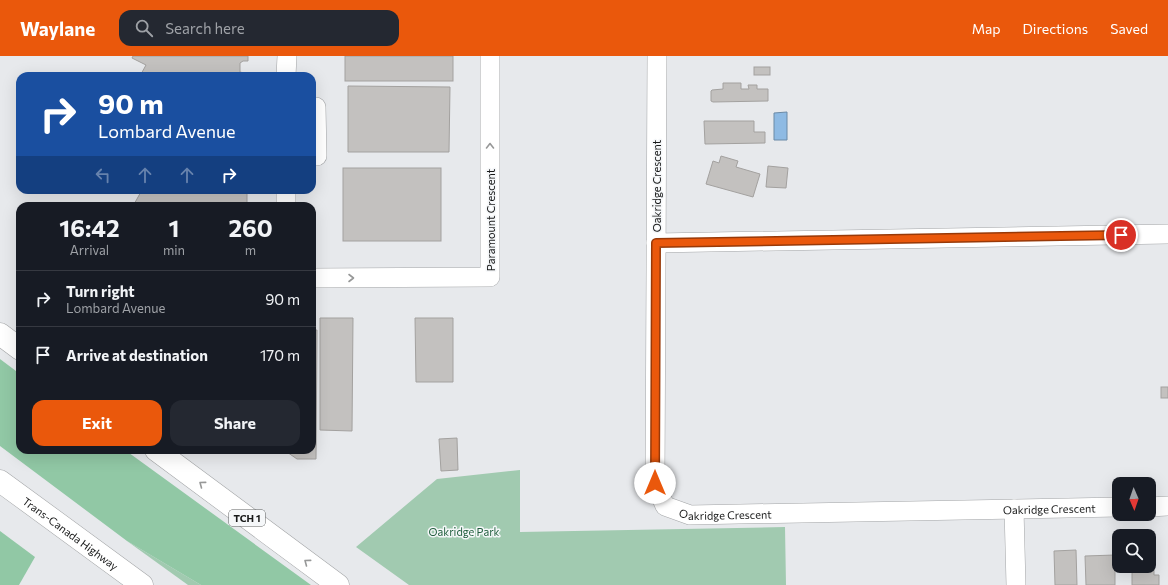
<!DOCTYPE html>
<html lang="en">
<head>
<meta charset="utf-8">
<style>
	:root { --surface:#171b24; --page:#242831; --text:#f1f3f6; --muted:#9ea1a6; --line:#363941; --accent:#ea580c }
	body { margin:0; font-family:Commissioner,sans-serif; background:var(--page); color:var(--text); height:100vh; display:flex; flex-direction:column; font-size:15px; white-space:nowrap }
	* { box-sizing:border-box; margin:0 }
	p { font-size:13px; color:var(--muted) }
	.icon { flex:none; width:22px; height:22px; fill:none; stroke:currentColor; stroke-width:2; stroke-linecap:round; stroke-linejoin:round }
	.map { position:relative; flex:1; overflow:hidden }
	.panel { position:absolute; left:16px; top:146px; width:300px; height:252px; display:flex; flex-direction:column; background:var(--surface); border-radius:12px; box-shadow:0 4px 16px #0002 }
	.panel>* { flex:none }
	.top-card { position:absolute; left:16px; top:16px; width:300px; height:122px; border-radius:12px; box-shadow:0 4px 16px #0002; background:#1a4fa0; color:#fff; overflow:hidden }
	.needle { width:26px; rotate:178deg }
	.controls { position:absolute; left:1112px; top:421px; display:grid; gap:8px }
	.controls a { display:grid; place-items:center; width:44px; height:44px; border-radius:8px; background:var(--surface); box-shadow:0 4px 16px #0002; font-size:20px }
	.pin { position:absolute; display:grid; place-items:center; width:34px; height:34px; color:#fff; margin:-17px; border:2px solid #fff; border-radius:50%; box-shadow:0 1px 4px #0007 }
	.me { position:absolute; width:44px; margin:-22px; rotate:0deg; stroke-linejoin:round; filter:drop-shadow(0 0 3px #0008) }
	.turn { display:flex; align-items:center; gap:14px; height:84px; padding:0 16px; font-size:18px }
	.turn .icon { width:52px; height:52px; stroke-width:2.5 }
	.turn b { display:block; font-size:28px; line-height:34px }
	.lanes { display:flex; align-items:center; height:38px; padding:0 16px; background:#0003; justify-content:center; gap:20px; direction:ltr }
	.lanes .off { opacity:.35 }
	.eta { display:flex; justify-content:space-evenly; align-items:center; height:68px; text-align:center }
	.eta b { font-size:24px; font-weight:700; line-height:28px }
	.cta { display:flex; gap:8px; margin-top:auto; padding:8px 16px }
	.cta a { flex:1; height:46px; border-radius:12px; background:var(--accent); color:#fff; font-size:16px; font-weight:700; line-height:46px; text-align:center }
	.cta a+a { background:var(--page); color:var(--text) }
	ul { padding:0; list-style:none }
	li { display:flex; align-items:center; gap:12px; height:56px; padding:0 16px; border-top:1px solid var(--line) }
	li div { flex:1 }
	li b { display:block; font-size:15px }
	li em { font-style:normal }
	header { display:flex; align-items:center; gap:24px; box-sizing:border-box; height:56px; padding:0 20px; background:var(--accent); color:#fff }
	header strong { font-size:19px }
	nav { display:flex; gap:22px; margin-inline-start:auto; font-size:14px }
	.search { width:280px; height:36px; background:var(--page); display:flex; align-items:center; gap:10px; box-sizing:border-box; padding:0 14px; border-radius:12px; color:var(--muted); font-size:15px }
	.map>svg:first-child { display:block }
</style>
</head>
<body>
<header>
<strong>Waylane</strong>
<div class="search"><svg class="icon" aria-label="search" viewBox="0 0 24 24"><circle cx="10" cy="10" r="6"/><path d="M15 15l6 6"/></svg>Search here</div>
<nav><a>Map</a><a>Directions</a><a>Saved</a></nav>
</header>
<div class="map">
<svg width="1168" height="529" viewBox="0 0 1168 529">
	<rect width="100%" height="100%" fill="#e7e9ec"/>
	<g fill="#a1cab0">
		<path d="M 520,414 L 520,476 L 785,471 L 786,529 L 409,529 L 356,491 L 437,423 Z"/>
		<path d="M 127,485 L 201,529 L 188,529 Z"/>
	</g>
	<g fill="#91c8a5">
		<path d="M 0,303 L 20,318 L 20,394 L 125,394 L 311,529 L 201,529 L 127,485 L 0,390 Z"/>
		<path d="M 0,475 L 35,501 L 19,529 L 0,529 Z"/>
	</g>
	<path fill="#8ebae3" stroke="#6b8aa6" d="M 787,56 L 787,84 L 774,84 L 774,57 Z"/>
	<g fill="#c3c1bf" stroke="#a3a19f">
		<path d="M 133,0 L 248,0 L 248,5 L 243,5 L 240,7 L 240,16 L 248,18 L 248,20 L 140,20 L 146,9 L 132,2 Z"/>
		<rect x="345" y="0" width="108" height="25"/>
		<rect x="754" y="11" width="16" height="8"/>
		<path d="M 723,27 L 741,27 L 741,33 L 749,33 L 748,29 L 757,29 L 757,33 L 768,33 L 768,45 L 713,46 L 711,45 L 711,35 L 712,34 L 723,33 Z"/>
		<path d="M 348,30 L 450,31 L 449,96 L 348,96 Z"/>
		<path d="M 704,65 L 754,65 L 754,76 L 765,76 L 765,87 L 705,88 Z"/>
		<path d="M 721,100 L 738,105 L 736,111 L 760,118 L 753,141 L 706,128 L 713,105 L 719,107 Z"/>
		<path d="M 768,110 L 788,112 L 786,132 L 766,131 Z"/>
		<rect x="343" y="112" width="98" height="73"/>
		<path d="M 142,134 L 242,134 L 244,136 L 247,135 L 247,150 L 133,150 Z"/>
		<path d="M 320,262 L 353,262 L 352,375 L 320,374 Z"/>
		<path d="M 415,262 L 453,262 L 453,326 L 416,326 Z"/>
		<path d="M 312,274 L 317,274 L 316,403 L 297,403 L 284,394 L 312,394 Z"/>
		<rect x="1161" y="331" width="7" height="11"/>
		<path d="M 457,382 L 458,414 L 441,415 L 439,383 Z"/>
		<path d="M 1076,494 L 1077,529 L 1055,529 L 1054,495 Z"/>
		<path d="M 1149,498 L 1154,498 L 1154,519 L 1159,519 L 1159,529 L 1132,529 L 1132,510 L 1149,510 Z"/>
		<path d="M 1115,499 L 1115,529 L 1086,529 L 1085,500 Z"/>
	</g>
	<g fill="none" stroke-linecap="round" stroke-linejoin="round">
		<g stroke="#a3a5a7" stroke-width="20">
			<g id="minor">
				<path id="s1" d="M 657,0 L 655,427 L 665,450 L 690,459 L 1119,451"/>
				<path d="M 286,20 L 287,0"/>
				<path d="M 312,51 L 316,51 L 317,100 L 312,100"/>
				<path d="M 286,150 L 286,134"/>
				<path d="M 656,187 L 1168,178"/>
				<path d="M 312,222 L 490,221 L 490,0"/>
				<path d="M 1149,451 L 1168,450"/>
				<path d="M 1014,453 L 1016,529"/>
			</g>
		</g>
		<g stroke="#a3a5a7" stroke-width="23">
			<g id="highway">
				<path d="M 0,278 L 20,293"/>
				<path d="M 156,394 L 338,529"/>
				<path id="s2" d="M 0,425 L 142,529"/>
			</g>
		</g>
		<use href="#minor" stroke="#fff" stroke-width="19"/>
		<use href="#highway" stroke="#fff" stroke-width="22"/>
	</g>
	<defs><path id="oneway-chevron" d="M-2-3.5L2.5 0L-2 3.5" fill="none" stroke-width="1.6" stroke-linecap="round" stroke-linejoin="round"/></defs>
	<g stroke="#979898">
		<use href="#oneway-chevron" transform="translate(490 90) rotate(-90)"/>
		<use href="#oneway-chevron" transform="translate(351 222)"/>
		<use href="#oneway-chevron" transform="translate(202 428) rotate(-143)"/>
		<use href="#oneway-chevron" transform="translate(307 506) rotate(-143)"/>
	</g>
	<g fill="none" stroke-linecap="round" stroke-linejoin="round">
		<g stroke="#983908" stroke-width="10">
			<path id="route" d="M 655,427 L 656,187 L 1121,179"/>
		</g>
		<use href="#route" stroke="#ea580c" stroke-width="7"/>
	</g>
	<g text-anchor="middle" dominant-baseline="central" stroke-width="3" stroke-linejoin="round" paint-order="stroke">
		<rect fill="#f5f7f9" stroke="#5a5c5c" stroke-width="1" x="229" y="454" width="36" height="16" rx="3"/>
		<g font-size="10" font-weight="bold" fill="#181919">
			<text x="247" y="462">TCH 1</text>
		</g>
		<g font-size="11" fill="#181919" stroke="#f5f7f9">
			<text transform="translate(656 130) rotate(-90)">Oakridge Crescent</text>
			<text transform="translate(490 164) rotate(-90)">Paramount Crescent</text>
			<text stroke="none"><textPath href="#s1" startOffset="838">Oakridge Crescent</textPath></text>
			<text stroke="none"><textPath href="#s1" startOffset="514">Oakridge Crescent</textPath></text>
			<text stroke="none"><textPath href="#s2" startOffset="88">Trans-Canada Highway</textPath></text>
		</g>
		<g font-size="11" fill="#205e3d" stroke="#f5f7f9">
			<text x="464" y="475">Oakridge Park</text>
		</g>
	</g>
</svg>
<div class="controls">
<a><svg class="needle" viewBox="-14 -14 28 28"><path d="M0-13l5 13h-10z" fill="#e53935"/><path d="M0 13l5-13h-10z" fill="#9ea1a6"/></svg></a>
<a><svg class="icon" aria-label="search" viewBox="0 0 24 24"><circle cx="10" cy="10" r="6"/><path d="M15 15l6 6"/></svg></a>
</div>
<div class="pin" style="left:1121px;top:179px;background:#d93025"><svg class="icon" aria-label="arrive" viewBox="0 0 24 24"><path d="M6 21V4h12l-3 4 3 4H6"/></svg></div>
<svg class="me" style="left:655px;top:427px" viewBox="-20 -20 40 40"><circle r="19" fill="#fff"/><path d="M0-13L10 11 0 6-10 11z" fill="#ea580c"/></svg>
<div class="top-card">
<div class="turn"><svg class="icon" aria-label="right" viewBox="0 0 24 24"><path d="M7 20v-9h11M14 6l5 5-5 5"/></svg><div><b>90 m</b>Lombard Avenue</div></div>
<div class="lanes"><svg class="icon off" aria-label="left" viewBox="0 0 24 24"><path d="M17 20v-9H6M10 6l-5 5 5 5"/></svg><svg class="icon off" aria-label="ahead" viewBox="0 0 24 24"><path d="M12 20V5M6 11l6-6 6 6"/></svg><svg class="icon off" aria-label="ahead" viewBox="0 0 24 24"><path d="M12 20V5M6 11l6-6 6 6"/></svg><svg class="icon" aria-label="right" viewBox="0 0 24 24"><path d="M7 20v-9h11M14 6l5 5-5 5"/></svg></div>
</div>
<section class="panel">
<div class="eta">
<div><b>16:42</b><p>Arrival</p></div>
<div><b>1</b><p>min</p></div>
<div><b>260</b><p>m</p></div>
</div>
<ul>
<li><svg class="icon" aria-label="right" viewBox="0 0 24 24"><path d="M7 20v-9h11M14 6l5 5-5 5"/></svg><div><b>Turn right</b><p>Lombard Avenue</p></div><em>90 m</em></li>
<li><svg class="icon" aria-label="arrive" viewBox="0 0 24 24"><path d="M6 21V4h12l-3 4 3 4H6"/></svg><div><b>Arrive at destination</b></div><em>170 m</em></li>
</ul>
<div class="cta"><a>Exit</a><a>Share</a></div>
</section>
</div>
</body>
</html>
